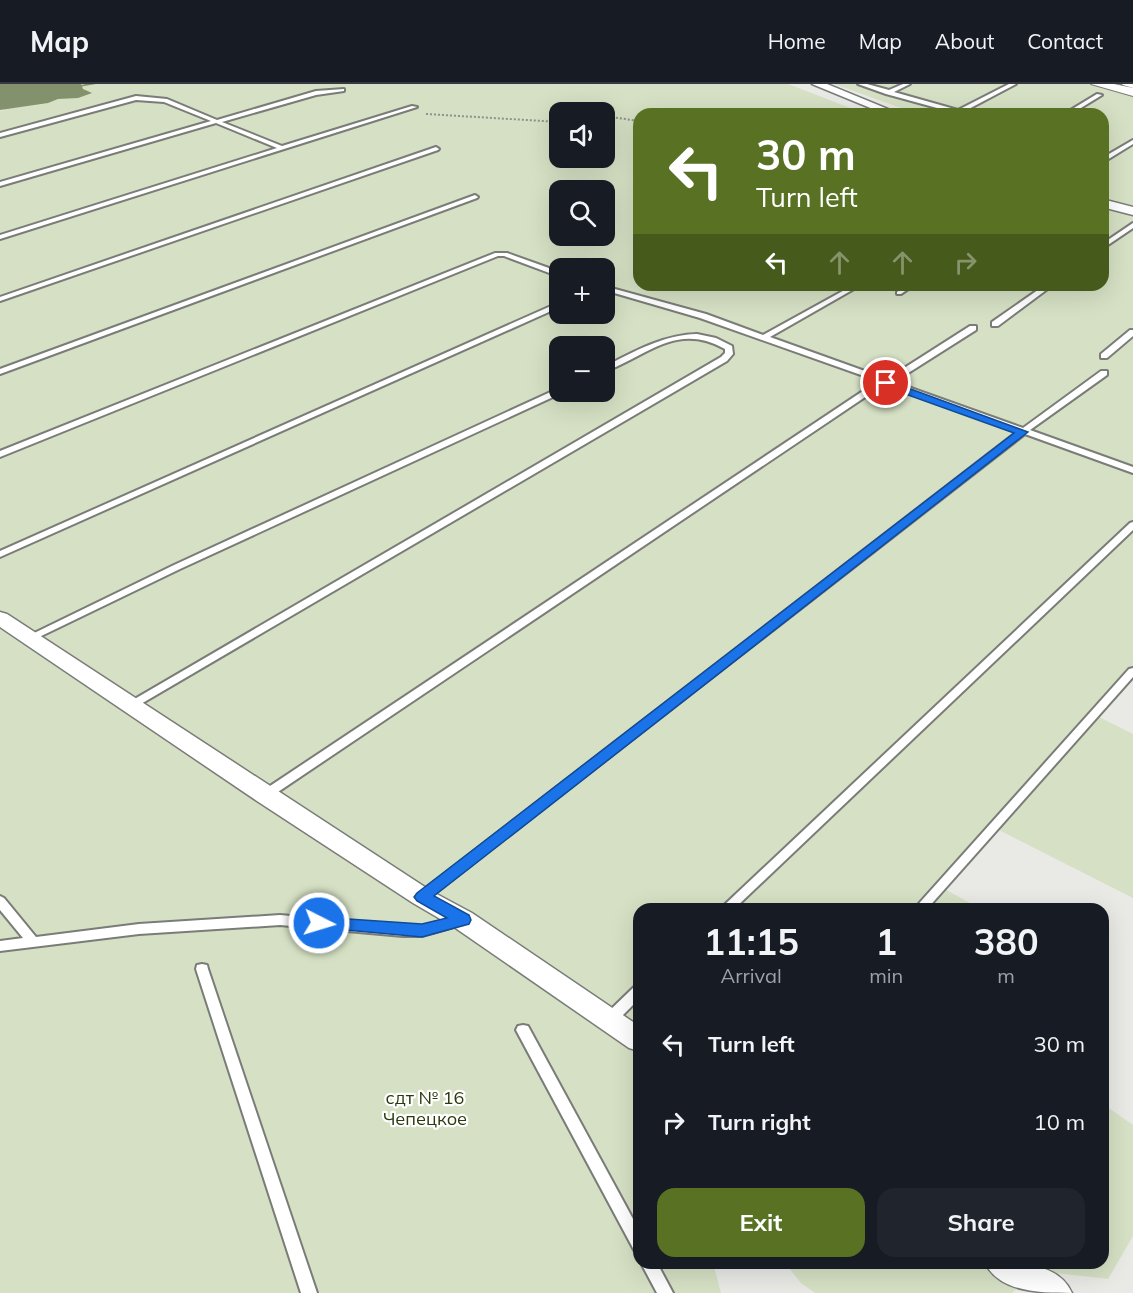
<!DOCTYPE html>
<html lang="en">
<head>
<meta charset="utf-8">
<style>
	:root { --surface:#171b24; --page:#20242c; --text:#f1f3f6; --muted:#9ea1a6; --line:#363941; --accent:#587123 }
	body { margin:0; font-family:Mulish,sans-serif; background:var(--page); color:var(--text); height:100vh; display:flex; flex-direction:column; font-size:22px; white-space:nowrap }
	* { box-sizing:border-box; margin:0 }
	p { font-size:20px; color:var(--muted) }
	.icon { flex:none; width:33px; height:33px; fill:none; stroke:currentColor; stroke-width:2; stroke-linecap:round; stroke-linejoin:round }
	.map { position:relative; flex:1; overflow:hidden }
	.details { position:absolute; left:633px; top:819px; width:476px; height:366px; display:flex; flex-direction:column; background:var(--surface); border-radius:18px; box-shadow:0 6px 24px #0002 }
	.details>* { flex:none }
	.top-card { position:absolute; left:633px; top:24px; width:476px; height:183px; border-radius:18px; box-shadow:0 6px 24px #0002; background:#587123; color:#fff; overflow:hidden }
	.controls { position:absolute; left:549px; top:18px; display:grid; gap:12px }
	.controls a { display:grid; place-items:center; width:66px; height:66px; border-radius:12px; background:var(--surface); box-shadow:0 6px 24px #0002; font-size:30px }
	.pin { position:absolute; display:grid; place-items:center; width:51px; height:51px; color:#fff; margin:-26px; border:3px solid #fff; border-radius:50%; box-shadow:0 2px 6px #0007 }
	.me { position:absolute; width:66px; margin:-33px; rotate:95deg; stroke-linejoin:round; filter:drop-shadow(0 0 4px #0008) }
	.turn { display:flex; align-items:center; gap:21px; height:126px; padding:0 24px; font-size:27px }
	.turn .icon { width:78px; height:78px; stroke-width:2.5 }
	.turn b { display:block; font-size:42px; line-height:51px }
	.lanes { display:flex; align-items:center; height:57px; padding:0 24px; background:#0003; justify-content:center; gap:30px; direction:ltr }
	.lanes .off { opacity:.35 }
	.eta { display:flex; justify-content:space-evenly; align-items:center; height:102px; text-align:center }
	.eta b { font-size:36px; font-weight:700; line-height:42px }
	.primary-button { display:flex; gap:12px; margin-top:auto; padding:12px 24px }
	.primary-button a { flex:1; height:69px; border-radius:18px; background:var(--accent); color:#fff; font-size:24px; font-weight:700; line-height:69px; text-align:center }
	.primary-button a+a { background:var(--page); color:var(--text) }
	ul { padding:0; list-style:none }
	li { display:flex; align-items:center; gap:18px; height:78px; padding:0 24px }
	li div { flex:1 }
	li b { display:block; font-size:22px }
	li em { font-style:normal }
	header { display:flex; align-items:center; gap:36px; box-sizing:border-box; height:84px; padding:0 30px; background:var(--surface); border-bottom:2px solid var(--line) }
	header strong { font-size:28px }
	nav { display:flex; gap:33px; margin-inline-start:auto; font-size:21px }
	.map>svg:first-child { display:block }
</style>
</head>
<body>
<header>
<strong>Map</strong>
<nav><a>Home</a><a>Map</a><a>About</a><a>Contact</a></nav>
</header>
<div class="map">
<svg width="1133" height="1209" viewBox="0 0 1133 1209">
	<rect width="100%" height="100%" fill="#e9eae6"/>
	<g fill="#d5e0c4" fill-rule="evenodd">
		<path d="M 0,0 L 788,0 L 866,30 L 639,30 L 639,201 L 1102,201 L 1102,30 L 918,30 L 834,0 L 1133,0 L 1133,596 L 1099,633 L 1133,650 L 1133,814 L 989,741 L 941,803 L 981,825 L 639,825 L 639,1179 L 713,1179 L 721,1209 L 0,1209 L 0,27 L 5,26 L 0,23 ZM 560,28 L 604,28 L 604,74 L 560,74 ZM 560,106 L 604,106 L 604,152 L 560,152 ZM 560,184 L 604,184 L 604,230 L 560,230 ZM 560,262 L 604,262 L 604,308 L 560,308 Z"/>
		<path d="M 1103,1020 L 1133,1041 L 1133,1152 L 1108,1195 L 1021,1185 L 1017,1205 L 1012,1209 L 815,1209 L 801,1199 L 785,1179 L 1102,1179 Z"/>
	</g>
	<path fill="#83926c" d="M 0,0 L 81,0 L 83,5 L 92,9 L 78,14 L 58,15 L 48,19 L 0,26 Z"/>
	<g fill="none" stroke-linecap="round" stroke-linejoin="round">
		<path fill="#83926c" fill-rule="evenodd" d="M 86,0 L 96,0 L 73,4 L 71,3 Z"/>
		<g stroke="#7a7c78" stroke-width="4">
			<g id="service">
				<path d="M 858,0 L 867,0 L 889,6 L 903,0 L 910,0 L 894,8 L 958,26 L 1009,0 L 1016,0 L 963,28 L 968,30 L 959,30 L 886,10 Z"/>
				<path d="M 1122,0 L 1133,0 L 1133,4 L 1123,1 Z"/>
				<path d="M 344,5 L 344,7 L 316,11 L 222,38 L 282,62 L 412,22 L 417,23 L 0,155 L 0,151 L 277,64 L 216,39 L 0,102 L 0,98 L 211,37 L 164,18 L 136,16 L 0,53 L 0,49 L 136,12 L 167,15 L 217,36 L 316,7 Z"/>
				<path d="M 1097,10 L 1102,11 L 1071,30 L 1064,30 Z"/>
				<path d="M 1133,56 L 1133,60 L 1102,79 L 1102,74 Z"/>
				<path d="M 436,63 L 439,65 L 438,66 L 0,217 L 0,213 Z"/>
				<path d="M 475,111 L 478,113 L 477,114 L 0,290 L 0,285 Z"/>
				<path d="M 1133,139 L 1133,144 L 1102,165 L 1102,160 Z"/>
				<path d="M 495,169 L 507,169 L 560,188 L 560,193 L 504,172 L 498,172 L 0,373 L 0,367 Z"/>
				<path d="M 906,201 L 914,201 L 901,210 L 897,210 L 897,208 Z"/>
				<path d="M 1045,201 L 1053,201 L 998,242 L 992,242 L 992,238 Z"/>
				<path d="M 604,202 L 706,230 L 763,251 L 850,203 L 854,203 L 854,205 L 770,253 L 887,295 L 970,242 L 976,242 L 976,246 L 894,298 L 1023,344 L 1101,287 L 1107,287 L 1107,291 L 1030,346 L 1133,383 L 1133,389 L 1025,350 L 426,816 L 422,818 L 418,816 L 416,813 L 418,810 L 1018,347 L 888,301 L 883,301 L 269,714 L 261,714 L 259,711 L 261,708 L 878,297 L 700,234 L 604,206 Z"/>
				<path d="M 560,218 L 560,223 L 0,473 L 0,467 Z"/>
				<path d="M 1130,246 L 1133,246 L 1133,252 L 1107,274 L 1101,274 L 1101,270 Z"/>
				<path d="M 697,250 L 716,254 L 732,262 L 733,270 L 727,277 L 134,624 L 126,624 L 125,622 L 126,620 L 721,273 L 725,269 L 725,265 C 676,238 649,271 604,288 L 604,283 C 635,267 663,251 697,250 Z"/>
				<path d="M 557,305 L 560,305 L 560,308 L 564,308 L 180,485 L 33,556 L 25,556 L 24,554 L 174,481 Z"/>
				<path d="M 1133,438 L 1133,446 L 734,825 L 720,825 L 1130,439 Z"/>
				<path d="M 1133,584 L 1133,593 L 927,825 L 914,825 L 1129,585 Z"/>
				<path d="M 0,812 L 4,814 L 36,853 L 139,840 L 280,831 L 403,842 L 422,842 L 460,832 L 464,834 L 466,837 L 464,840 L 422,852 L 403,852 L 280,841 L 139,850 L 0,867 L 0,857 L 23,854 L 0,826 Z"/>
				<path d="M 202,880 L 207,881 L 208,885 L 317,1209 L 301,1209 L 196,885 L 197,881 Z"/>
				<path d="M 639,902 L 639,915 L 615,939 L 610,940 L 605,939 L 603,935 L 605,931 L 634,903 Z"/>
				<path d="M 523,941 L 528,942 L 639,1146 L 639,1168 L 634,1166 L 516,946 L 518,942 Z"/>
				<path d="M 641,1179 L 657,1179 L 673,1209 L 657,1209 Z"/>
			</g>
		</g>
		<g stroke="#7a7c78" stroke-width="3">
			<g id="minor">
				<path d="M 812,0 L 827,0 L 900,30 L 885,30 Z"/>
				<path d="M 1102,115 L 1133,123 L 1133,131 L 1102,123 Z"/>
				<path d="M 0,528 L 7,530 L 431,807 L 472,829 L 639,942 L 639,967 L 629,964 L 454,843 L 413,819 L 257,717 L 0,543 Z"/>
				<path d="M 985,1179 C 1015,1179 1058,1177 1072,1209 C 1042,1209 1000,1209 985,1179 Z"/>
			</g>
		</g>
		<g stroke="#7a7c78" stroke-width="2">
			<path id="tertiary" d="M 1091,0 L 1114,0 L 1133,4 L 1133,12 Z"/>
		</g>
		<g stroke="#90918e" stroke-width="2" stroke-dasharray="2 2" stroke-linecap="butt">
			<path d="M 426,30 L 560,38"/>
			<path d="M 604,32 L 639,37"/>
		</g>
		<use href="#service" fill="#fff" fill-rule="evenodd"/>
		<use href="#minor" fill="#fff" fill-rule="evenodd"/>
		<use href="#tertiary" fill="#fff" fill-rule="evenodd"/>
	</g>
	<path fill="#1a73e8" stroke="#114b97" stroke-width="1.5" d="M 886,296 L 1028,348 L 434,812 L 469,831 L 471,836 L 469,840 L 422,853 L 313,843 L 311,839 L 313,835 L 319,833 L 422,840 L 447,834 L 417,817 L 414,813 L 417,809 L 1014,349 L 883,302 L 883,297 Z"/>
	<g text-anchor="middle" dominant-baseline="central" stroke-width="4.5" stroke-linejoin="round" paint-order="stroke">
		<g font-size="18" fill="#2b390c" stroke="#fff">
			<text x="425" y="1013">сдт № 16<tspan x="425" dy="21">Чепецкое</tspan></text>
		</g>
	</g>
</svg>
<div class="controls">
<a><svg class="icon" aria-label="sound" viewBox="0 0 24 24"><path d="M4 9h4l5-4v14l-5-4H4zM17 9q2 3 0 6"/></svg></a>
<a><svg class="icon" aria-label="search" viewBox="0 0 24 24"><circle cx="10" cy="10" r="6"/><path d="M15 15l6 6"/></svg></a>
<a>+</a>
<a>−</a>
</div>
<div class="pin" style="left:886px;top:299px;background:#d93025"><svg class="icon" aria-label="arrive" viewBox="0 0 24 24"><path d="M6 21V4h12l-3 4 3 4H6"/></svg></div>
<svg class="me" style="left:319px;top:839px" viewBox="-20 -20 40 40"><circle r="17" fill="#1a73e8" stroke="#fff" stroke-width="3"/><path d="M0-11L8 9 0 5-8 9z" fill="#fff"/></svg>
<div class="top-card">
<div class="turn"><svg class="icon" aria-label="left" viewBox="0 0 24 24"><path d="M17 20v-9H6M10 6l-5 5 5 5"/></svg><div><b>30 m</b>Turn left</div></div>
<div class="lanes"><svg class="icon" aria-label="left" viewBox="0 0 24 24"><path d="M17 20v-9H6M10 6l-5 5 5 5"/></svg><svg class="icon off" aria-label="ahead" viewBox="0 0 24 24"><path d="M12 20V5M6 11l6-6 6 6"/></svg><svg class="icon off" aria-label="ahead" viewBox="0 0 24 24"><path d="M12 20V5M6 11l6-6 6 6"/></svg><svg class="icon off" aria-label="right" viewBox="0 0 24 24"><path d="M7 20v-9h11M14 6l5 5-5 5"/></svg></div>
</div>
<section class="details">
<div class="eta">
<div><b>11:15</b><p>Arrival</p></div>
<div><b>1</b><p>min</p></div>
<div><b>380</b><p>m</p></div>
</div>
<ul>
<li><svg class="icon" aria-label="left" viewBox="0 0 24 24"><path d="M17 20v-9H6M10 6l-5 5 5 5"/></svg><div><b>Turn left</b></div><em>30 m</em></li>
<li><svg class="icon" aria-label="right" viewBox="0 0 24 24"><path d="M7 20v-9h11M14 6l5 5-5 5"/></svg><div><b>Turn right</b></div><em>10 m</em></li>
</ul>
<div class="primary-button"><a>Exit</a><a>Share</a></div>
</section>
</div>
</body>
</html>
